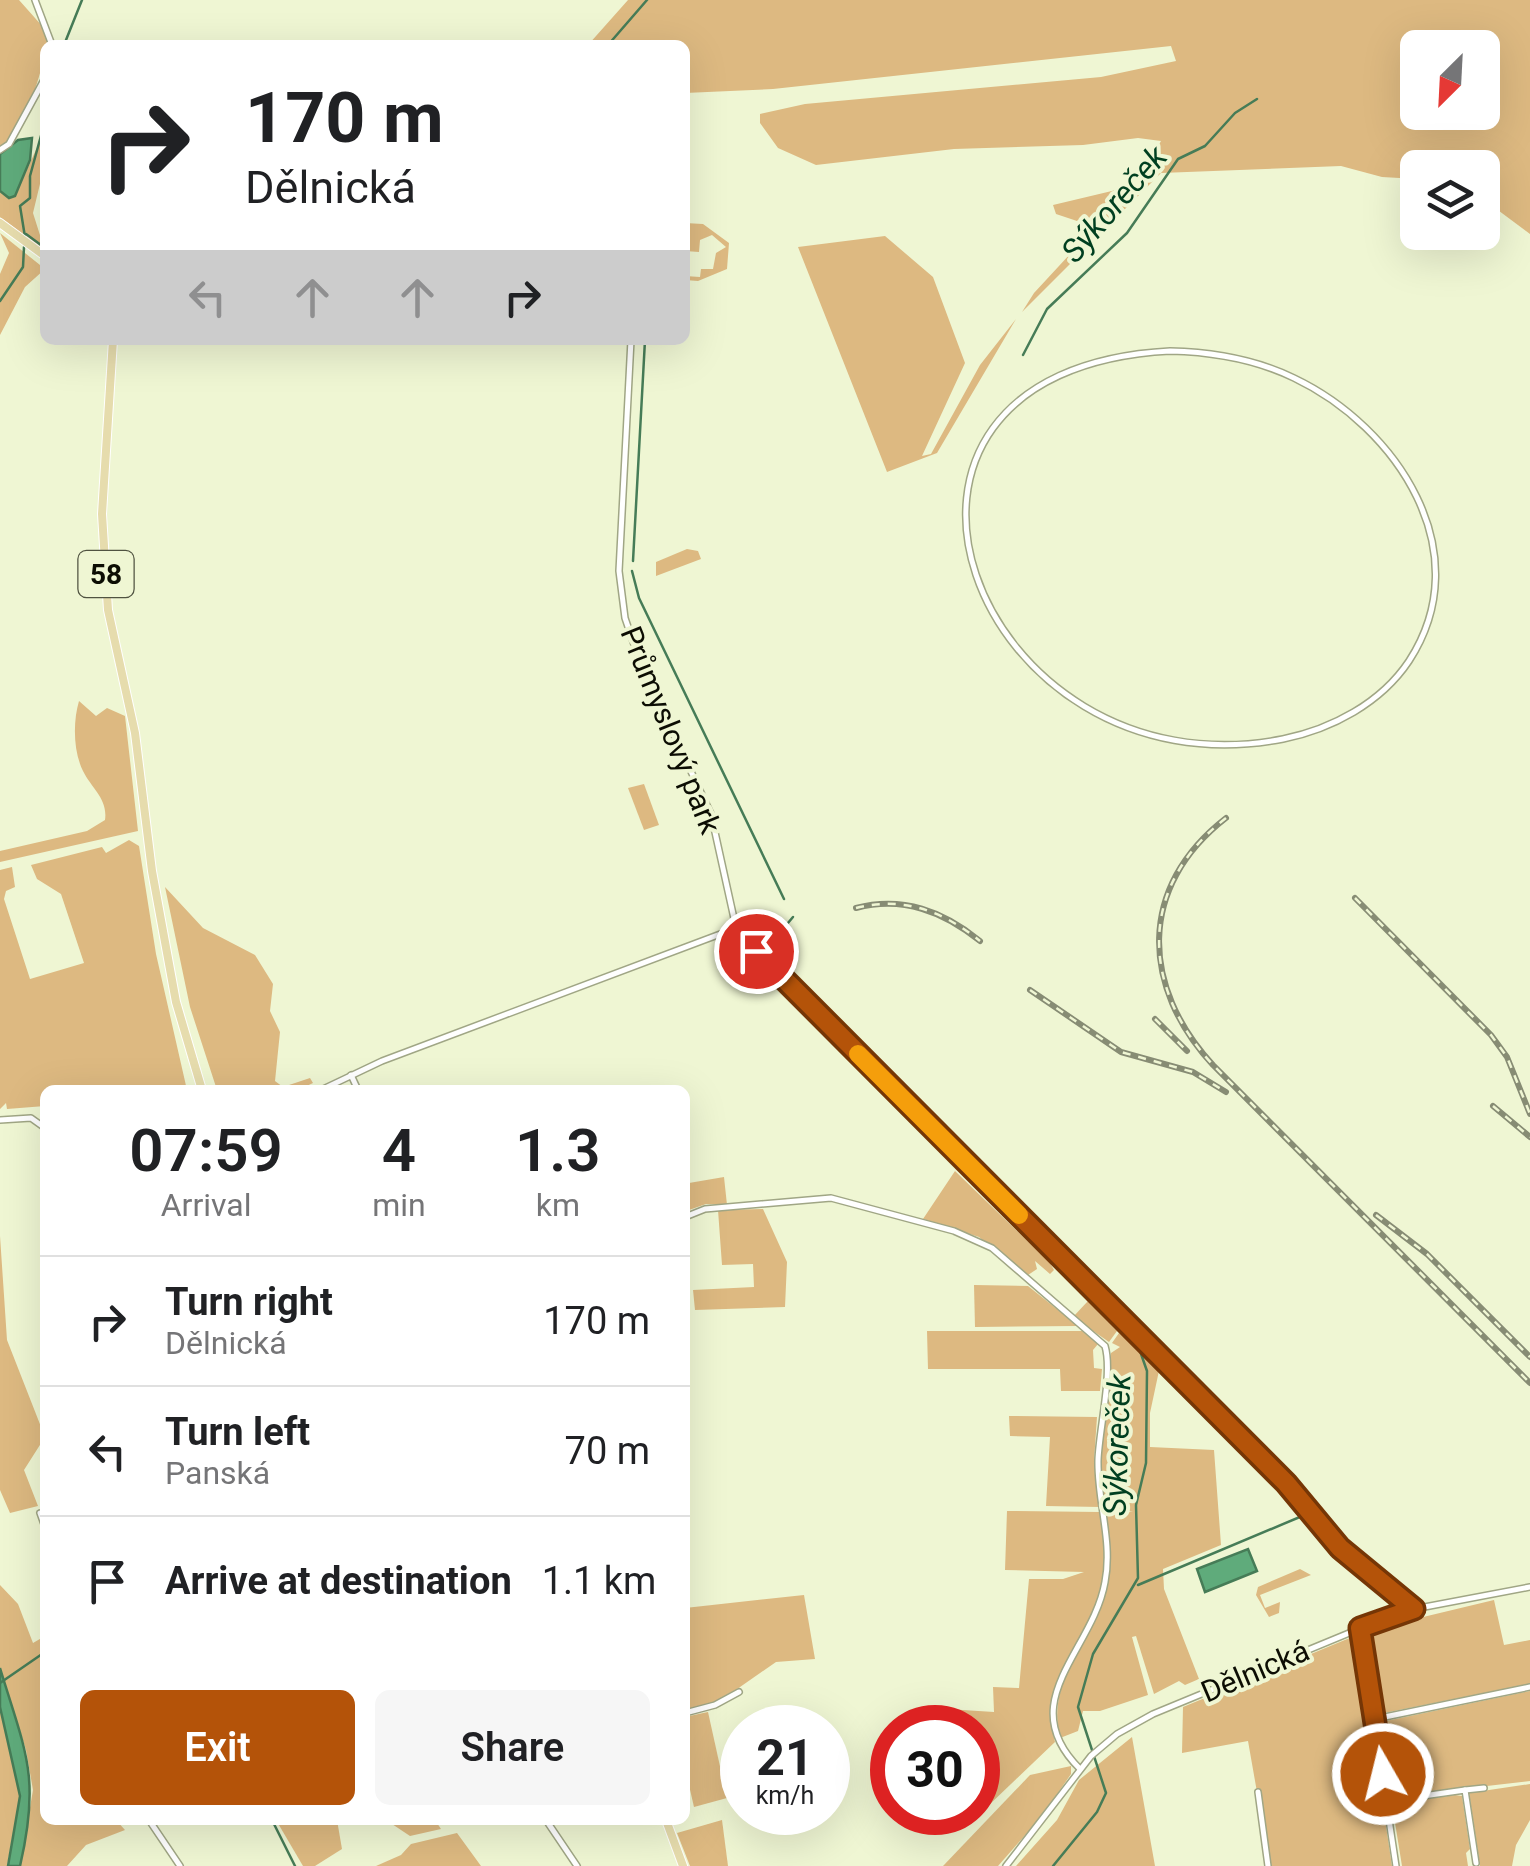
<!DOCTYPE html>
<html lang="en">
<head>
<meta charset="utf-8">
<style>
	:root { --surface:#fff; --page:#f6f6f6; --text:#202124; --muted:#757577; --line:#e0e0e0; --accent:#b45309 }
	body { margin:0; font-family:Roboto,sans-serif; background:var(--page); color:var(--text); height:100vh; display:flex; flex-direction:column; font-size:38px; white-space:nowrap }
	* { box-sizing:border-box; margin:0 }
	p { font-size:32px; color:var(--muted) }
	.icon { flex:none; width:55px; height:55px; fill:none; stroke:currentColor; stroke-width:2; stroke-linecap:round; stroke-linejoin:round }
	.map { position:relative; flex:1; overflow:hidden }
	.panel { position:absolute; left:40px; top:1085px; width:650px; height:740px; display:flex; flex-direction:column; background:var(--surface); border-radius:15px; box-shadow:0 10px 40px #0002 }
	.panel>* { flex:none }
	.banner { position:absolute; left:40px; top:40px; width:650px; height:305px; border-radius:15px; box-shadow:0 10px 40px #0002; background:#fff; color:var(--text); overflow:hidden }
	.needle { width:65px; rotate:204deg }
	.fabs { position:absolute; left:1400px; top:30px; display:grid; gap:20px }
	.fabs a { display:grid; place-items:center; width:100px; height:100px; border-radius:15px; background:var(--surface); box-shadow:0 10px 40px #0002; font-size:50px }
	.speed { position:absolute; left:720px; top:1705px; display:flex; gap:20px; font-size:50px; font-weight:700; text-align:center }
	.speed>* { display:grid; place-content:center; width:130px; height:130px; border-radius:50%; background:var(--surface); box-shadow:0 10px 40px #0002; line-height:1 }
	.speed small { font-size:25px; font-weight:400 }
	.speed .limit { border:15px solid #d22; background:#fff; color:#111 }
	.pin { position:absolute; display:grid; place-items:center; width:85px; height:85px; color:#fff; margin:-42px; border:5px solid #fff; border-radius:50%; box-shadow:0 2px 10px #0007 }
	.me { position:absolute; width:110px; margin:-55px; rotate:352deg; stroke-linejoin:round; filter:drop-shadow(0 0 8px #0008) }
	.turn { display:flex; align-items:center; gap:35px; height:210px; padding:0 40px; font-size:45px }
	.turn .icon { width:130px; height:130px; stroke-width:2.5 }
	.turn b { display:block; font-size:70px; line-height:85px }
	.lanes { display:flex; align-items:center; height:95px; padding:0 40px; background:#0003; justify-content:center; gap:50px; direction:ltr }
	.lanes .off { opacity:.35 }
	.eta { display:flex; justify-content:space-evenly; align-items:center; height:170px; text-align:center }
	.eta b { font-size:60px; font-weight:600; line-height:70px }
	.primary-button { display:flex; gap:20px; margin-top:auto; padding:20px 40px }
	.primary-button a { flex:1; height:115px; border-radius:15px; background:var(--accent); color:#fff; font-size:40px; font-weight:600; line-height:115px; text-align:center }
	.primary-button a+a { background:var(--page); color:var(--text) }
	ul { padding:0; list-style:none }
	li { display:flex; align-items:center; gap:30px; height:130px; padding:0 40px; border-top:2px solid var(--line) }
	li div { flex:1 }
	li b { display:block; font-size:38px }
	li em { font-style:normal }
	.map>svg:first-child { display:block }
</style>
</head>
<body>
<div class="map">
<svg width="1530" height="1866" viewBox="0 0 1530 1866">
	<rect width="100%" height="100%" fill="#eff6d3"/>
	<g fill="#ddb981" fill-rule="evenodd">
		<path d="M 0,0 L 19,0 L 43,27 L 50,45 L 45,45 C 45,69 22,135 0,147 Z"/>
		<path d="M 628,0 L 1530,0 L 1530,234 L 1483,199 L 1482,168 L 1418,168 L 1417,179 L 1382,177 L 1341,166 L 1161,173 L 1022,312 L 1034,293 L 1095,227 L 1056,214 L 1053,205 L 1137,185 L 1161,141 L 1138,138 L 1083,145 L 954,149 L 816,165 L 778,148 L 760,123 L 760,114 L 805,104 L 1101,77 L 1176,61 L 1171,46 L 773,89 L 685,93 L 685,45 L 588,45 ZM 1418,48 L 1482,48 L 1482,112 L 1418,112 Z"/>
		<path d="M 45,130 L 45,163 L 33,213 L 45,251 L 0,217 L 0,191 L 9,198 L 15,196 Z"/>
		<path d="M 685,223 L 703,224 L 729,243 L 727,269 L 698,281 L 685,280 L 685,276 L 700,277 L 701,269 L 713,269 L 716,253 L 726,247 L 712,235 L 700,240 L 699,252 L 685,251 Z"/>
		<path d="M 0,233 L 45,269 L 25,287 L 0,335 L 0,274 L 9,253 Z"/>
		<path d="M 885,236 L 933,277 L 965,363 L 922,456 L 931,454 L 980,365 L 1016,319 L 937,453 L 887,472 L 798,247 Z"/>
		<path d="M 687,549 L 698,551 L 701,559 L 656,576 L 656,562 Z"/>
		<path d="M 79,701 L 96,716 L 107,708 L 125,716 L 138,831 L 0,862 L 0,851 L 87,831 L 105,820 C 108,799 92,789 83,771 C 73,751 73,721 79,701 Z"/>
		<path d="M 644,784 L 659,825 L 644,830 L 628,788 Z"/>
		<path d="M 129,840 L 139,846 L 156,954 L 187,1090 L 45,1090 L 45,1106 L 7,1109 L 6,1103 L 0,1109 L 0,870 L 12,867 L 15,887 L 6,891 L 4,899 L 30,979 L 84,963 L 61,894 L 37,879 L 31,865 L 102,847 L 106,853 Z"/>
		<path d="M 165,887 L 203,928 L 255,955 L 273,984 L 270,1011 L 280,1032 L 275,1081 L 283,1087 L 310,1078 L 313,1083 L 298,1090 L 217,1090 L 190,1007 Z"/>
		<path d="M 955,1171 L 1050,1263 L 1054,1270 L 1050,1274 L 1035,1261 L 1037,1269 L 1025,1277 L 979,1237 L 923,1219 Z"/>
		<path d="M 724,1177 L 727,1205 L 706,1204 L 689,1210 L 689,1183 Z"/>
		<path d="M 763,1209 L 787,1262 L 785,1307 L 695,1310 L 693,1290 L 754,1287 L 753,1264 L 722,1265 L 718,1210 Z"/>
		<path d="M 0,1236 L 7,1340 L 45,1437 L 24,1470 L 38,1506 L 10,1513 L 0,1490 Z"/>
		<path d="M 974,1285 L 1028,1286 L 1078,1326 L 975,1327 Z"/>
		<path d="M 1088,1301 L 1117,1331 L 1109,1342 L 1073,1317 Z"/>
		<path d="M 927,1331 L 1082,1331 L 1098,1344 L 1093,1350 L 1094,1368 L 1102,1369 L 1100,1391 L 1061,1391 L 1060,1369 L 928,1369 Z"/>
		<path d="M 1119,1333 L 1160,1366 L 1150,1413 L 1150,1447 L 1214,1450 L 1221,1545 L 1163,1569 L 1164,1589 L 1199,1679 L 1185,1685 L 1179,1681 L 1154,1694 L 1136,1636 L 1132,1637 L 1148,1695 L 1100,1711 L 1083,1711 L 1078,1731 L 1060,1738 C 1045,1680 1094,1638 1107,1583 C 1113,1561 1107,1535 1105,1512 L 1133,1512 L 1104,1507 C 1097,1456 1100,1404 1111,1353 L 1120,1347 L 1112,1343 Z"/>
		<path d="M 1009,1416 L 1097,1417 L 1094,1461 L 1100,1507 L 1046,1506 L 1050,1437 L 1010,1436 Z"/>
		<path d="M 1007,1511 L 1100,1512 C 1102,1533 1108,1554 1105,1574 C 1098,1637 1038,1674 1055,1742 L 989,1805 L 978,1777 L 978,1728 L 956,1727 L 947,1709 L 994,1712 L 993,1687 L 1019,1688 L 1029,1579 L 1063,1579 L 1084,1572 L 1005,1570 Z"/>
		<path d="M 1300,1569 L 1311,1575 L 1260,1595 L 1265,1608 L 1280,1602 L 1279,1613 L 1269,1617 L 1256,1595 L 1258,1587 Z"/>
		<path d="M 0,1585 L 18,1604 L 33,1643 L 45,1636 L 45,1820 L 116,1820 L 125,1830 L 86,1845 L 67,1866 L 20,1866 L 33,1790 L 26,1750 L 0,1667 Z"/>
		<path d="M 804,1595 L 815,1659 L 776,1662 L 720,1701 L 685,1711 L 685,1608 Z"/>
		<path d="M 1494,1600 L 1504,1645 L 1530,1640 L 1530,1684 L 1379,1714 L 1365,1638 L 1369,1630 Z"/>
		<path d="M 1352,1637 L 1358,1640 L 1392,1866 L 1270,1866 L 1248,1741 L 1182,1753 L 1183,1707 Z"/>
		<path d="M 1530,1691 L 1530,1781 L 1391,1797 L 1381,1722 Z"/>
		<path d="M 0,1707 L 20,1796 L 7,1866 L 0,1866 Z"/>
		<path d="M 708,1712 L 727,1798 L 694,1807 L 685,1768 L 685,1717 Z"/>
		<path d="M 1132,1737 L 1155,1866 L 1016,1866 L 1057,1820 L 1079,1780 Z"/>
		<path d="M 1071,1766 L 1071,1774 L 1042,1816 L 998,1866 L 943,1866 L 1030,1775 Z"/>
		<path d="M 1530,1784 L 1530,1820 L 1516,1845 L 1512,1866 L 1480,1866 L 1469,1793 Z"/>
		<path d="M 1455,1795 L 1462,1796 L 1470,1849 L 1466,1853 L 1468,1866 L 1402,1866 L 1392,1804 Z"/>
		<path d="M 276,1820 L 337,1820 L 342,1849 L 315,1866 L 303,1866 Z"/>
		<path d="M 386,1820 L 435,1820 L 441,1829 L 410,1836 Z"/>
		<path d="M 722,1820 L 728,1866 L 690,1866 L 677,1833 Z"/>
		<path d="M 457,1833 L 481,1866 L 376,1866 L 401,1855 L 411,1844 Z"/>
	</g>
	<g fill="#5fab7b" stroke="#467c57" stroke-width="2.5">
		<path d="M 32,138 L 30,160 L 15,196 L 9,198 L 0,191 L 0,154 L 18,140 Z"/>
		<path d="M 1248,1549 L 1257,1571 L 1205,1592 L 1197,1569 Z"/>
		<path d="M 0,1668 C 25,1751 41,1776 20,1866 L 8,1866 L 20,1796 L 0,1707 Z"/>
	</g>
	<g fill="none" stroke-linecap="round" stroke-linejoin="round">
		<g stroke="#467c57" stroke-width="2.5">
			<path d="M 64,45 L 82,0"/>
			<path d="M 608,45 L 647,0"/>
			<path d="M 26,234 L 45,248"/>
			<path d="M 25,237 L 20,206 L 30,198 L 30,176 L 45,121"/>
			<path d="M 0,301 L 23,267 L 24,247"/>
			<path d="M 1023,355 L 1047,309 L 1127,233 L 1178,159 L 1205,146 L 1235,113 L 1257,99"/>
			<path d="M 633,561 L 645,340"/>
			<path d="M 632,571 L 639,598 L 784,899"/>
			<path d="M 767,948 L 793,917"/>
			<path d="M 761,964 L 1140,1351 L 1147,1371 L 1146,1463 L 1136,1505 L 1138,1578 L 1093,1654 L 1078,1707 L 1106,1793 L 1097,1812 L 1053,1866"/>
			<path d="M 1138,1585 L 1307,1514"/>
			<path d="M 0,1683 L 45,1652"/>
			<path d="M 272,1820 L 295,1866"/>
		</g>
		<g stroke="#a0a685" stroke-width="8">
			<g id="street">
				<path d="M 35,0 L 52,45"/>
				<path d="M 0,150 L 9,144 L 45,78"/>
				<path d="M 631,340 L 619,571 L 625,618 L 641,665 L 711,814 L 735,923"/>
				<path d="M 1170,351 C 1213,352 1255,359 1294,378 C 1397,427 1480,552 1409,661 C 1381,703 1332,729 1283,739 C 973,799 812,370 1170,351 Z"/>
				<circle cx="737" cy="929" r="7"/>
				<path d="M 742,934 L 1304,1501 L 1340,1548 L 1414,1609"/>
				<path d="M 351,1075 L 358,1090"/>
				<path d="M 321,1090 L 382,1061 L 731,930"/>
				<path d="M 0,1120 L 31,1118 L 45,1128"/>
				<path d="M 685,1217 L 705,1209 L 831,1198 L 954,1231 L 992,1248 L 1105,1346 C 1113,1373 1099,1430 1098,1460 C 1097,1501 1113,1541 1105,1582 C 1093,1651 1012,1702 1080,1769"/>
				<path d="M 40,1513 L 45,1527"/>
				<path d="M 1360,1627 L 1396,1866"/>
				<path d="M 685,1713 L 715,1705 L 739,1692"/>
				<path d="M 1375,1719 L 1530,1687"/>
				<path d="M 1465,1790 L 1484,1788"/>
				<path d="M 1258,1792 L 1268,1866"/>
				<path d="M 1388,1801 L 1465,1790 L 1476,1863"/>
				<path d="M 149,1820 L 180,1866"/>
				<path d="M 546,1820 L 577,1866"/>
				<path d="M 1006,1866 L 1091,1756 L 1117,1734 L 1153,1714 L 1371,1624 L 1414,1609 L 1530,1587"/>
			</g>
		</g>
		<g stroke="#fff" stroke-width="10">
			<g id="primary">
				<path d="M 0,223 L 45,256"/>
				<path d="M 113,340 L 102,514 L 108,610 L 135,733 L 152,871 L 176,1002 L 202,1090"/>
				<path d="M 666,1820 L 683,1866"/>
			</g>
		</g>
		<use href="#street" stroke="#fff" stroke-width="5"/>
		<use href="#primary" stroke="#e6dcad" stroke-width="8"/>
		<g stroke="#878c74" stroke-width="6">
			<g id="rail">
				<path d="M 1226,818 C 1137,887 1141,987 1213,1065 L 1530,1383"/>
				<path d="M 1355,898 L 1491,1035 L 1507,1057 L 1530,1114"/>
				<path d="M 856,908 C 903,896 943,911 980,941"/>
				<path d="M 1030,990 L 1121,1052 L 1193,1072 L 1226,1092"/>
				<path d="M 1155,1019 L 1187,1051"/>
				<path d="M 1493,1106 L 1530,1137"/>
				<path d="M 1376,1215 L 1427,1254 L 1530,1357"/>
			</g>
		</g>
		<use href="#rail" stroke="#eff6d3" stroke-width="2.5" stroke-dasharray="8" stroke-linecap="butt"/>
	</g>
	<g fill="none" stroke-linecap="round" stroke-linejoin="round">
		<g stroke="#753606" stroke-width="25">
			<path id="route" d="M 756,951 L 1286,1483 L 1340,1548 L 1414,1609 L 1360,1628 L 1383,1774"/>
		</g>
		<use href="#route" stroke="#b45309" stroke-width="18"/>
		<path stroke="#f59e0b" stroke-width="18" d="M 858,1054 L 1019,1215"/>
	</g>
	<g text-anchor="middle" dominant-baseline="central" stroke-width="8" stroke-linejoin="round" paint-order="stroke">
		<rect fill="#eff6d3" stroke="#505341" stroke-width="2.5" x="78.5" y="551" width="55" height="46" rx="8"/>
		<g font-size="28" font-weight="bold" fill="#0c0d03">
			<text x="106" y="574">58</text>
		</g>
		<g font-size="30" fill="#0c0d03" stroke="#eff6d3">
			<text transform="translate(671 730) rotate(68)">Průmyslový park</text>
			<text transform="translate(1255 1671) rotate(-23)">Dělnická</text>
		</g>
		<g font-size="32" font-style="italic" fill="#003f20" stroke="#eff6d3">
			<text transform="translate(1114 204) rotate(-49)">Sýkoreček</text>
			<text transform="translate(1117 1445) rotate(-88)">Sýkoreček</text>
		</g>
	</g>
</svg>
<div class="fabs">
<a><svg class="needle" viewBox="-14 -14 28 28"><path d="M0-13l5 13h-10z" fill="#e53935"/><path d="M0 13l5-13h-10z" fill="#757577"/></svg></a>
<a><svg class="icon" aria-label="layers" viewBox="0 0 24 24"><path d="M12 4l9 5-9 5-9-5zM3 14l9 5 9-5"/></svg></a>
</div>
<div class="speed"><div>21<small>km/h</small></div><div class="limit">30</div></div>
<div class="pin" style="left:756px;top:951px;background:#d93025"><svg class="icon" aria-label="arrive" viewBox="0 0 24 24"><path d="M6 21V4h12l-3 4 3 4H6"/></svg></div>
<svg class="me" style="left:1383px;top:1774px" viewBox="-20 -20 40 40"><circle r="17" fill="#b45309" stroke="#fff" stroke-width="3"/><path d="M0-11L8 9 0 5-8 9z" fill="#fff"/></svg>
<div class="banner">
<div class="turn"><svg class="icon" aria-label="right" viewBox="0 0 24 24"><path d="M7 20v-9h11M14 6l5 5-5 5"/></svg><div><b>170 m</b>Dělnická</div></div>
<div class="lanes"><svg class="icon off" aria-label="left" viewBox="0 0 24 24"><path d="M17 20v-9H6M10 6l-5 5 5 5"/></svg><svg class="icon off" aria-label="ahead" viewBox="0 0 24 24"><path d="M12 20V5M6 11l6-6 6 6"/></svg><svg class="icon off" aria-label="ahead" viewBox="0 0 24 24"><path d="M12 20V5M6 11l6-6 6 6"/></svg><svg class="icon" aria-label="right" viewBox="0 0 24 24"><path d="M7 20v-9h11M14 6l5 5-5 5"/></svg></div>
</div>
<section class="panel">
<div class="eta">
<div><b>07:59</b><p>Arrival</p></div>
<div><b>4</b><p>min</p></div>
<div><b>1.3</b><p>km</p></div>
</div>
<ul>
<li><svg class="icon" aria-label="right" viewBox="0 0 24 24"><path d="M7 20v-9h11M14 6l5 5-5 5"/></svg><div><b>Turn right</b><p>Dělnická</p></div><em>170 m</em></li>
<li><svg class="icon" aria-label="left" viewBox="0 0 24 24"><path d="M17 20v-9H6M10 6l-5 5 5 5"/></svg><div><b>Turn left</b><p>Panská</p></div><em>70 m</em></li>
<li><svg class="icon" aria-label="arrive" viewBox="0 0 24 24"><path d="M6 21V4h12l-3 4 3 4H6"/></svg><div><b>Arrive at destination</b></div><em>1.1 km</em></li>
</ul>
<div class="primary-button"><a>Exit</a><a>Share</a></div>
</section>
</div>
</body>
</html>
